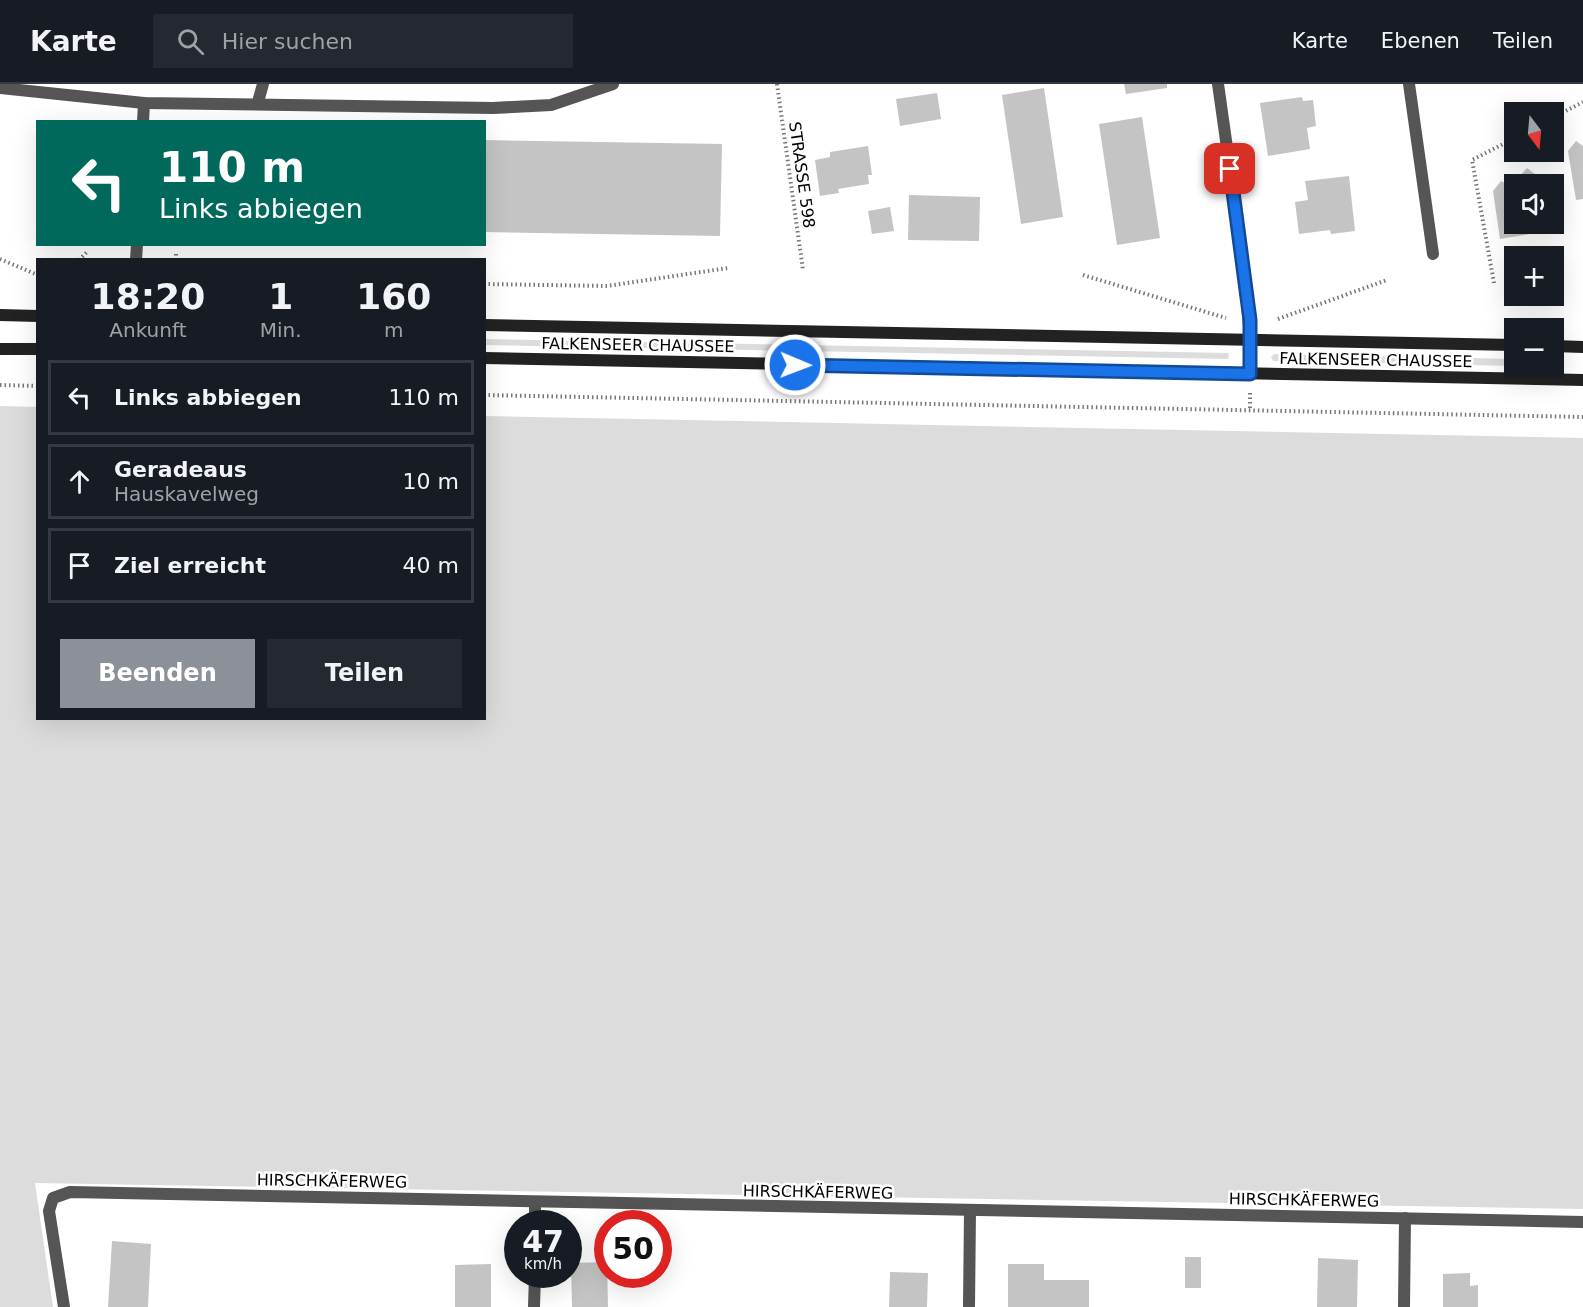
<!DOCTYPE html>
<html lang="de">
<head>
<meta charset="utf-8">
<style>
	:root { --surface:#171b24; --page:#242831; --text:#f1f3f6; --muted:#9ea1a6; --line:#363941; --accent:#8c9099 }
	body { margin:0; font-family:"DejaVu Sans",sans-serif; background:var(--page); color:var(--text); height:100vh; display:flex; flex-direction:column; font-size:22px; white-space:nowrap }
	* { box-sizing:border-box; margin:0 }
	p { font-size:20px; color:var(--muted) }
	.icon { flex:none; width:33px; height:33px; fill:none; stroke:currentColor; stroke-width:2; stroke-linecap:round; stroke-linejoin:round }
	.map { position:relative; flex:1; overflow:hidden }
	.sheet { position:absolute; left:36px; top:174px; width:450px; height:462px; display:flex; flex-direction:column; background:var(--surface); border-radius:0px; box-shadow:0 6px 24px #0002 }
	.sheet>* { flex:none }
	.top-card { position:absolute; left:36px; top:36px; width:450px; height:126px; border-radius:0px; box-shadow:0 6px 24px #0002; background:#00695c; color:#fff; overflow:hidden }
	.needle { width:39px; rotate:164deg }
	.controls { position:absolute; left:1504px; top:18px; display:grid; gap:12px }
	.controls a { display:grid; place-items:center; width:60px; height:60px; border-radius:0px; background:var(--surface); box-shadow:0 6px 24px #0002; font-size:30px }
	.speed { position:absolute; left:504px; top:1126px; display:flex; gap:12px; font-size:30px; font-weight:700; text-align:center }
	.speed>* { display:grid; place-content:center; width:78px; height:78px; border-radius:50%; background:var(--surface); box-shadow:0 6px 24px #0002; line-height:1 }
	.speed small { font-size:15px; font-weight:400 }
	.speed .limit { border:9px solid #d22; background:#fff; color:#111 }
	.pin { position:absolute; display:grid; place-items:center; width:51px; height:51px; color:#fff; margin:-26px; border-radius:12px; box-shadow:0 3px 9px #0006 }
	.me { position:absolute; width:66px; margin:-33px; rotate:91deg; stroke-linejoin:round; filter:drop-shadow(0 0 4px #0008) }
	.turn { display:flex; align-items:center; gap:21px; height:126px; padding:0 24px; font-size:27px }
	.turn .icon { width:78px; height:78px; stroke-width:2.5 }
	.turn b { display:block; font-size:42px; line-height:51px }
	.eta { display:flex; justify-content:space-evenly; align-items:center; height:102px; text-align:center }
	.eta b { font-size:36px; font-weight:800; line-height:42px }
	.primary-button { display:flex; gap:12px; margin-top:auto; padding:12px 24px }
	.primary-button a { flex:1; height:69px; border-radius:0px; background:var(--accent); color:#fff; font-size:24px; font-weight:800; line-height:69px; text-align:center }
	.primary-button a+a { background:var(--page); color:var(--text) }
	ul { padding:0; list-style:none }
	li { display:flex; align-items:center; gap:18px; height:75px; margin:0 12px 9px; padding:0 12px; border:3px solid var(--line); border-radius:0px }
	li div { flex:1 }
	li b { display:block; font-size:22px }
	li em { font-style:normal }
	header { display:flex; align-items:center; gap:36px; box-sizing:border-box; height:84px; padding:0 30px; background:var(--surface); border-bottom:2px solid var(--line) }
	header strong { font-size:28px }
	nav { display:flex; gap:33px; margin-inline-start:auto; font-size:21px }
	.search { width:420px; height:54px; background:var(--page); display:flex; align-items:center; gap:15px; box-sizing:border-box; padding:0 21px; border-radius:0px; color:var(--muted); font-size:22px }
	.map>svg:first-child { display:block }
</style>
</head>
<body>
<header>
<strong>Karte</strong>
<div class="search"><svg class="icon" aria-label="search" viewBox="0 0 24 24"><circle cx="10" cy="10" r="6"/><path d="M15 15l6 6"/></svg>Hier suchen</div>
<nav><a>Karte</a><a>Ebenen</a><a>Teilen</a></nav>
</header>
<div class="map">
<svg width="1583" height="1223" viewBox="0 0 1583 1223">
	<rect width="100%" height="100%" fill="#fff"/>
	<g fill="#dcdcdc">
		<path d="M 485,255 L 1228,269 L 1229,271 L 1228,275 L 485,261 Z"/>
		<path d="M 1274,270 L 1515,275 L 1515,282 L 1273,277 L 1271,273 Z"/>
		<path d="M 0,322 L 37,323 L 38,634 L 484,634 L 485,332 L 1583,354 L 1583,1125 L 35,1099 L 53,1223 L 0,1223 Z"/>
	</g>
	<g fill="#c4c4c4">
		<path d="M 1124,0 L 1167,0 L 1167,4 L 1126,10 Z"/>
		<path d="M 1044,4 L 1063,133 L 1021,140 L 1002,11 Z"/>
		<path d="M 937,9 L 941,35 L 900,42 L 896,15 Z"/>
		<path d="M 1302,13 L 1303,17 L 1313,16 L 1316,42 L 1307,44 L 1310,65 L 1268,72 L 1260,19 Z"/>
		<path d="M 1142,33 L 1160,154 L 1117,161 L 1099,40 Z"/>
		<path d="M 484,56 L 722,60 L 720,152 L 484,148 Z"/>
		<path d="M 1576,57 L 1583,62 L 1583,115 L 1576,116 L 1568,67 Z"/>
		<path d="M 868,62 L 872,91 L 868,91 L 869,100 L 838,105 L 839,109 L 820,112 L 815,76 L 830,73 L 830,68 Z"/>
		<path d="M 1527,84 L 1536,91 L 1545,90 L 1546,100 L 1519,100 L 1518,94 Z"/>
		<path d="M 1349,92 L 1355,147 L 1331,150 L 1330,146 L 1299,150 L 1295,118 L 1308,116 L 1305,97 Z"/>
		<path d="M 1501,97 L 1515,104 L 1515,140 L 1554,142 L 1534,142 L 1536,149 L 1500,155 L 1493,107 Z"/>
		<path d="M 909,111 L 980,113 L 979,157 L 908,156 Z"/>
		<path d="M 890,123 L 894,147 L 872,150 L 868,127 Z"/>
		<path d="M 112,1157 L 151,1160 L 148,1223 L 108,1223 Z"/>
		<rect x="1185" y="1173" width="16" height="31"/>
		<path d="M 1318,1174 L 1358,1176 L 1357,1223 L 1317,1223 Z"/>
		<path d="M 607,1178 L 608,1223 L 572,1223 L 571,1179 Z"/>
		<path d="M 491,1180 L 491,1223 L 455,1223 L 455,1181 Z"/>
		<path d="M 1008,1180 L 1044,1180 L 1044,1196 L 1089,1196 L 1089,1223 L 1008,1223 Z"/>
		<path d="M 890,1188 L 928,1189 L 927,1223 L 889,1223 Z"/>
		<path d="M 1470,1189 L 1470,1202 L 1478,1201 L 1478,1223 L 1443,1223 L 1443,1190 Z"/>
	</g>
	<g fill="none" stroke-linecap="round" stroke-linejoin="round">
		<g stroke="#777" stroke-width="4" stroke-dasharray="1.5 3" stroke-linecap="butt">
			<path d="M 777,0 L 803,186"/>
			<path d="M 1554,33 L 1583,18"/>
			<path d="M 0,175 L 38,191"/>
			<path d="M 79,176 L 87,168"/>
			<path d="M 176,176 L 176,169"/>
			<path d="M 1083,191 L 1226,234"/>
			<path d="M 1494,199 L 1472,76 L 1515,54"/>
			<path d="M 484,200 L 607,202 L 728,184"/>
			<path d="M 1278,235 L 1387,196"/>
			<path d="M 0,301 L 38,302"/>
			<path d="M 1250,309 L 1250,327"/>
			<path d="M 484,311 L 1583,333"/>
		</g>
		<g stroke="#555" stroke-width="12">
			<path d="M 1409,0 L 1433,170"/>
			<path d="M 258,18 L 263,0"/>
		</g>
		<g stroke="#555" stroke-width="12">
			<path d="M 1218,0 L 1245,191 L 1250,256"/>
			<path d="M 0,4 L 144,19 L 493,24 L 551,21 L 613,0"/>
			<path d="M 143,38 L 144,19"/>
			<path d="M 136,176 L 137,160"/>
			<path d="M 535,1140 L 535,1118"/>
			<path d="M 64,1223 L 49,1127 L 53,1114 L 70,1108 L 1583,1138"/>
			<path d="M 534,1223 L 535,1191"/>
			<path d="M 969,1223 L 970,1127"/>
			<path d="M 1404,1223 L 1405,1134"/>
		</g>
		<g stroke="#222" stroke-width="12">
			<path d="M 0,231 L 38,232"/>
			<path d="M 484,241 L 1515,261"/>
			<path d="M 1554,262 L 1583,263"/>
			<path d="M 0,265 L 38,265"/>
			<path d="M 484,274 L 1583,296"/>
			<path d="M 1250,290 L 1250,256"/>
		</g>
	</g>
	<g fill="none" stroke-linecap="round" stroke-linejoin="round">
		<g stroke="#114b97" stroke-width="15">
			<path id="route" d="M 795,281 L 1250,290 L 1250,236 L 1230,85"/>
		</g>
		<use href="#route" stroke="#1a73e8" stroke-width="10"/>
	</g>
	<g text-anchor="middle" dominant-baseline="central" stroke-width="5" stroke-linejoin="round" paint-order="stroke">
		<g font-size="16" fill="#000" stroke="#fff">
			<text transform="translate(802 91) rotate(82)">STRASSE 598</text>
			<text transform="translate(638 261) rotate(1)">FALKENSEER CHAUSSEE</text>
			<text transform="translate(1376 276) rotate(1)">FALKENSEER CHAUSSEE</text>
			<text transform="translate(332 1097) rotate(1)">HIRSCHKÄFERWEG</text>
			<text transform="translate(818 1108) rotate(1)">HIRSCHKÄFERWEG</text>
			<text transform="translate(1304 1116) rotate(1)">HIRSCHKÄFERWEG</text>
		</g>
	</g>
</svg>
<div class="controls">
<a><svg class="needle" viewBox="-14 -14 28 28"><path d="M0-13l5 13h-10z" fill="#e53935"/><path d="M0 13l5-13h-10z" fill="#9ea1a6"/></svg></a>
<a><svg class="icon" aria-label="sound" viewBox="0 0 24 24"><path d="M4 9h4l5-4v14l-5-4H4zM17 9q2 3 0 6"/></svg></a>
<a>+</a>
<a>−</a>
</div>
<div class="speed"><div>47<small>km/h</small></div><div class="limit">50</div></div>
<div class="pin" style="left:1230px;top:85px;background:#d93025"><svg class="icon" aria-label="arrive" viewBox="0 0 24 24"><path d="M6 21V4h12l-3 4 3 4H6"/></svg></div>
<svg class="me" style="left:795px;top:281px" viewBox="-20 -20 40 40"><circle r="17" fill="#1a73e8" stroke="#fff" stroke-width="3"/><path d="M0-11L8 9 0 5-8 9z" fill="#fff"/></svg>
<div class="top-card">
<div class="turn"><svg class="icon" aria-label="left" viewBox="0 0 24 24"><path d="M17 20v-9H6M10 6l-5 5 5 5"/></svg><div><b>110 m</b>Links abbiegen</div></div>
</div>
<section class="sheet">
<div class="eta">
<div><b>18:20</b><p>Ankunft</p></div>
<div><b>1</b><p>Min.</p></div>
<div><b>160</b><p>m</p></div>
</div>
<ul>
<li><svg class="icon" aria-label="left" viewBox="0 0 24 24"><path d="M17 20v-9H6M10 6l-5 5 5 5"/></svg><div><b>Links abbiegen</b></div><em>110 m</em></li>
<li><svg class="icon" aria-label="ahead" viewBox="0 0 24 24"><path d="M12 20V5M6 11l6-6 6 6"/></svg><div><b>Geradeaus</b><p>Hauskavelweg</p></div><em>10 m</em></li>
<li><svg class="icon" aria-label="arrive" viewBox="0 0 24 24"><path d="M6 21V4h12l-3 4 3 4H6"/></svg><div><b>Ziel erreicht</b></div><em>40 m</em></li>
</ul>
<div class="primary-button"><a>Beenden</a><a>Teilen</a></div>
</section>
</div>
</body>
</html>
